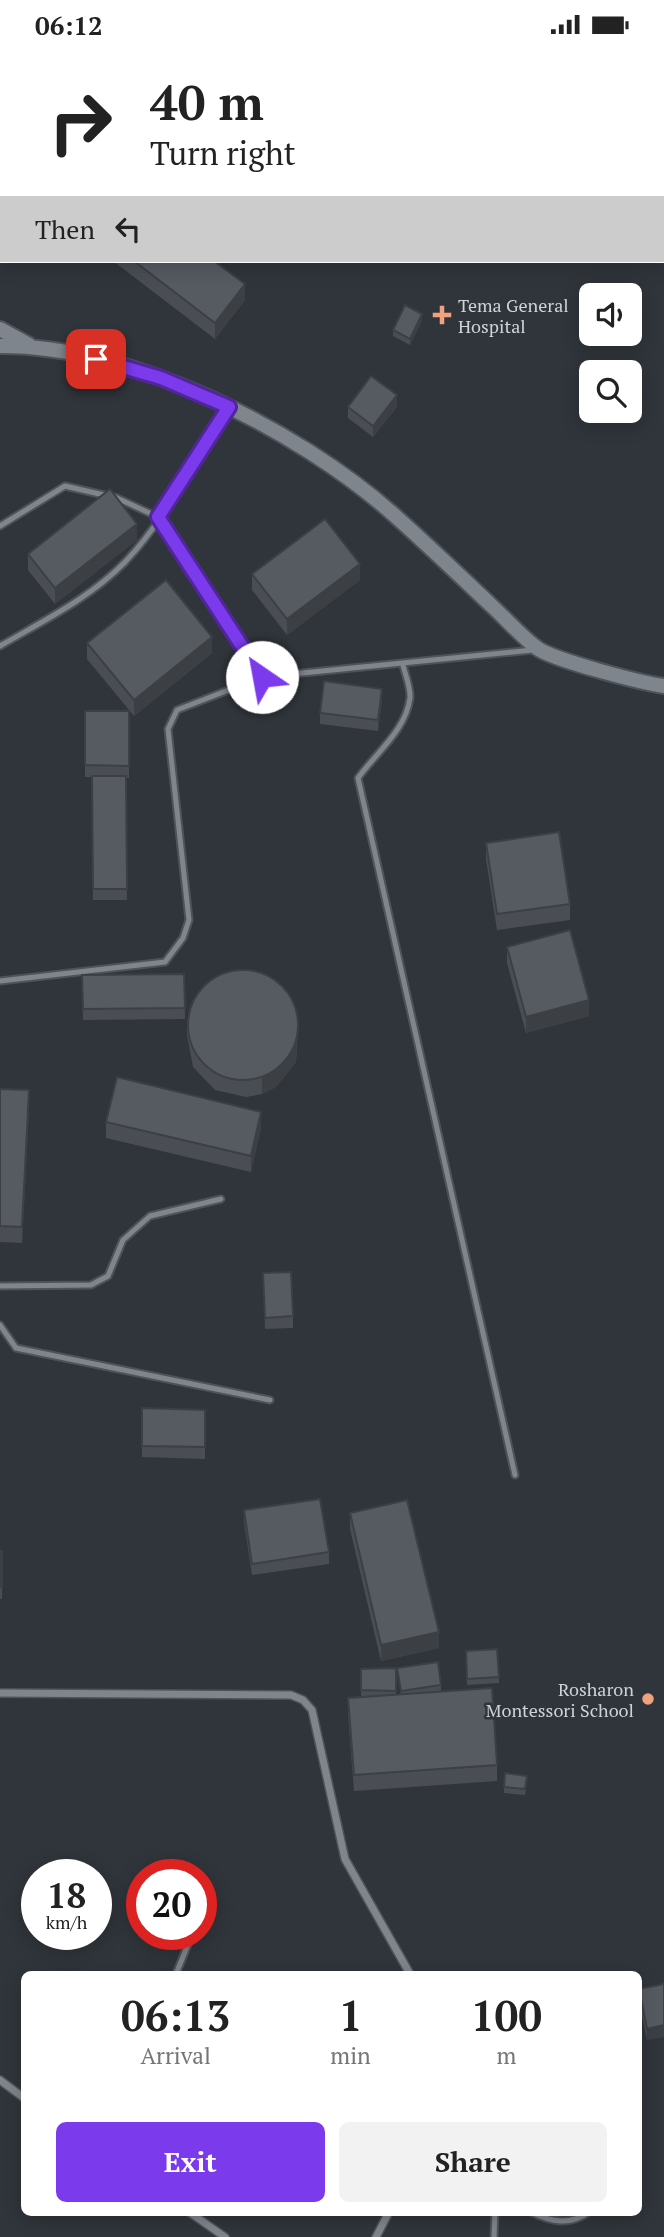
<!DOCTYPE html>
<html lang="en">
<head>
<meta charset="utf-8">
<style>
	:root { --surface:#fff; --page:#f2f2f2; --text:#222; --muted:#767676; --accent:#7c3aed }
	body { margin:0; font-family:"PT Serif",serif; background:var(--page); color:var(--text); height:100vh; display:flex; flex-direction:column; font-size:26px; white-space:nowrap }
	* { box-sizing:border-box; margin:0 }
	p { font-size:23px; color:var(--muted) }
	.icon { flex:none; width:38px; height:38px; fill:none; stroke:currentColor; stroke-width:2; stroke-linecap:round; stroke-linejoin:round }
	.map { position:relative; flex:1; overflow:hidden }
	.side { position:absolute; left:21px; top:1922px; width:621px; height:245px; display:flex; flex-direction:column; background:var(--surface); border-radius:10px; box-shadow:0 4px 18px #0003 }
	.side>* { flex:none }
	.guide { position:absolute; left:0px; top:0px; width:665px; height:214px; box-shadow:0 4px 18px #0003; background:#fff; color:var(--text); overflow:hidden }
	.tools { position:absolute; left:579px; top:234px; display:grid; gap:14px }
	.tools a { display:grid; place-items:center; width:63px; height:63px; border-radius:10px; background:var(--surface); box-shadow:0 4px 18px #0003; font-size:35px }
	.speed { position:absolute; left:21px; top:1810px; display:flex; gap:14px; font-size:35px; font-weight:700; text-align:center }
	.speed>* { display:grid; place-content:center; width:91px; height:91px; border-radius:50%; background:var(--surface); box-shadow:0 4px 18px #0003; line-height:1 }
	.speed small { font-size:18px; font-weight:400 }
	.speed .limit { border:10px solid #d22; background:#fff; color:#111 }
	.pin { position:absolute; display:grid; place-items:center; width:60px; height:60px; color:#fff; margin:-30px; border-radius:14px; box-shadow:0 4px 10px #0006 }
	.me { position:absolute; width:77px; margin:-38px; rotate:327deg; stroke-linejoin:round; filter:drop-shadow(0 0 5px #0008) }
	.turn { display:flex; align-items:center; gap:24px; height:147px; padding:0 35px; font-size:32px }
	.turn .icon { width:91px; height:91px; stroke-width:2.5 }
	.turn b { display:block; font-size:49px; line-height:60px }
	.then { display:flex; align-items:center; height:66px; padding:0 35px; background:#0003; gap:14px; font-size:26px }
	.eta { display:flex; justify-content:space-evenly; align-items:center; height:119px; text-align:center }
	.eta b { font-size:42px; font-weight:800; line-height:49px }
	.action { display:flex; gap:14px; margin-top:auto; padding:14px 35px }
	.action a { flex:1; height:80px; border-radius:10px; background:var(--accent); color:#fff; font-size:28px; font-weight:800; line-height:80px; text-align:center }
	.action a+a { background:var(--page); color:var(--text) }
	.status { display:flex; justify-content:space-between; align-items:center; height:49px; padding:0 35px; background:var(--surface); direction:ltr }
	.status svg { height:19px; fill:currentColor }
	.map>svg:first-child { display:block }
</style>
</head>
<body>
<div class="status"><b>06:12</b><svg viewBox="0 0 49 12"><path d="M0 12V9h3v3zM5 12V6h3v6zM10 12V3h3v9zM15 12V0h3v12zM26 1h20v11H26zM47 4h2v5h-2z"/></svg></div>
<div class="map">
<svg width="664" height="2188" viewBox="0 0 664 2188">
	<rect width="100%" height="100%" fill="#30353b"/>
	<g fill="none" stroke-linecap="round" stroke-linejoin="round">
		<g stroke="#4f5358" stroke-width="9">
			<g id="lane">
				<path d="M 296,2 L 297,0"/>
				<path d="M 0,477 L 65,437 L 117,449 L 158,468 L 262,628"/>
				<path d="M 0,597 C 43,572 90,549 125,513 C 166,470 195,411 228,361"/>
				<path d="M 403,616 C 405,625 411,639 410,649 C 406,681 376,704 358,729 L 515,1426"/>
				<path d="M 0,932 L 165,913 L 183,889 L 189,871 L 168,680 L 177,661 L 262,628 L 533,601"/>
				<path d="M 0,1237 L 91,1236 L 108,1227 L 123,1191 L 150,1167 L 221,1150"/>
				<path d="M 0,1276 L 16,1299 L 270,1351"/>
				<path d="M 176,1925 L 189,1893"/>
				<path d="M 531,2163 C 551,2173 570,2177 589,2163"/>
				<path d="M 494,2188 L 495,2163"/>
			</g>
		</g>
		<g stroke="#4f5358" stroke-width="10">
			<g id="street">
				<path d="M 0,1644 L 291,1646 L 303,1651 L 312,1661 L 345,1810 L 410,1925"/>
				<path d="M 0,2031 L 24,2049"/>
				<path d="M 189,2163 L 225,2188"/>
				<path d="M 376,2188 L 389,2163"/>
			</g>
		</g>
		<g stroke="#4f5358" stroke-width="18">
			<g id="secondary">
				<path d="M 0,280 L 29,296"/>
				<path d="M 0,297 C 130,296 297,380 393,465 C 428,496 461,528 494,559 C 508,572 522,588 537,599 C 553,611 642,634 664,637"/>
			</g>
		</g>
		<g stroke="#676b70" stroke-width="4.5" stroke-dasharray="7 3.5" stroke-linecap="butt">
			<path d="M 609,0 L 610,2"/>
			<path d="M 663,53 L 664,54"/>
		</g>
		<use href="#lane" stroke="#7f858c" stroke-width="5"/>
		<use href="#street" stroke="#7f858c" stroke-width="7"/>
		<use href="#secondary" stroke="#7f858c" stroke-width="14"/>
	</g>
	<g fill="#4a4e54">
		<path d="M 113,212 L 214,212 L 245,251 L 215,290 Z"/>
		<path d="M 422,271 L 410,296 L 393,287 L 393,281 Z"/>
		<path d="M 348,358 L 397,358 L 373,388 L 348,369 Z"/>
		<path d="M 137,491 L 55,555 L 28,521 L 28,505 Z"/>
		<path d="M 252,525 L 360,531 L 287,586 L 252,541 Z"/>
		<path d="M 87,594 L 212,604 L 134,667 L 87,610 Z"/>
		<path d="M 382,651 L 378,682 L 320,675 L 320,664 Z"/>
		<path d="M 85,662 L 129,662 L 129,729 L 126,729 L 127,851 L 93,851 L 92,728 L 85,728 Z"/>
		<path d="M 486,794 L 570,855 L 570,871 L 497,881 L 486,810 Z"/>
		<path d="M 507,898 L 589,967 L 526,984 L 507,914 Z"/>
		<path d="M 184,925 L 185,970 L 83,971 L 82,926 Z"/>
		<path d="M 187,970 L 298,981 L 296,1013 L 276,1038 L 262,1045 L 246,1048 L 215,1041 L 193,1018 L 187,986 Z"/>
		<path d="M 0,1040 L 29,1057 L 22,1194 L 0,1193 Z"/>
		<path d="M 106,1073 L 261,1079 L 251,1123 L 106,1089 Z"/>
		<path d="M 263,1224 L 293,1267 L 293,1279 L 265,1280 Z"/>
		<path d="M 142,1359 L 205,1361 L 205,1410 L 142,1408 Z"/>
		<path d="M 244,1461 L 329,1503 L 329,1515 L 252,1526 L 244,1473 Z"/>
		<path d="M 350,1464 L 439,1599 L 381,1612 L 350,1480 Z"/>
		<rect x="0" y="1502" width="2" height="48"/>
		<path d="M 466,1602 L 499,1628 L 499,1634 L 467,1636 Z"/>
		<path d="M 396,1619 L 396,1645 L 401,1645 L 397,1619 L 441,1636 L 441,1642 L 497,1716 L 497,1732 L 354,1742 L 348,1665 L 348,1649 L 361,1647 L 361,1620 Z"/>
		<path d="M 527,1733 L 525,1746 L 504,1744 L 504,1738 Z"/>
		<path d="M 664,1935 L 647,1991 L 639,1952 L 639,1940 Z"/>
	</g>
	<g fill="#3c4045">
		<path d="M 245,235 L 245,251 L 215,290 L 215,274 Z"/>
		<path d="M 422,265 L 422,271 L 410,296 L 410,290 Z"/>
		<path d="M 397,346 L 397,358 L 373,388 L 373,377 Z"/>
		<path d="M 137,475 L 137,491 L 55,555 L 55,539 Z"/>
		<path d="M 360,515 L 360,531 L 287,586 L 287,570 Z"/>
		<path d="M 212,588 L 212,604 L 134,667 L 134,651 Z"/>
		<path d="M 382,640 L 382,651 L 378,682 L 378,671 Z"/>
		<path d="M 589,951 L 589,967 L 526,984 L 526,968 Z"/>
		<path d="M 298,965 L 296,1013 L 276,1038 L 262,1045 L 262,1029 Z"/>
		<path d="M 29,1041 L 29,1057 L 22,1194 L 22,1178 Z"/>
		<path d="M 261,1063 L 261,1079 L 251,1123 L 251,1107 Z"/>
		<path d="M 439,1583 L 439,1599 L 381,1612 L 381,1596 Z"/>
		<path d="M 664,1976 L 664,1988 L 647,1991 L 647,1980 Z"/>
	</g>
	<g fill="#565b62" stroke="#3c4045" stroke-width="2">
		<path d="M 149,0 L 239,0 L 244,2 L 148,2 Z"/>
		<rect x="0" y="151" width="2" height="35"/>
		<path d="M 134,212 L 214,212 L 245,235 L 215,274 Z"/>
		<path d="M 405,256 L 422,265 L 410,290 L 393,281 Z"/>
		<path d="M 371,327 L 397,346 L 373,377 L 348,358 Z"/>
		<path d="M 110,440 L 137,475 L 55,539 L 28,505 Z"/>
		<path d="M 325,470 L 360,515 L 287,570 L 252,525 Z"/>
		<path d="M 166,531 L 212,588 L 134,651 L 87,594 Z"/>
		<path d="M 324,632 L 382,640 L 378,671 L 320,664 Z"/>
		<path d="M 85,662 L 129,662 L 129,717 L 85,716 Z"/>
		<path d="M 92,727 L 126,727 L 127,840 L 93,840 Z"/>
		<path d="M 559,783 L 570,855 L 497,865 L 486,794 Z"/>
		<path d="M 570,881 L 589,951 L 526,968 L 507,898 Z"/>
		<circle cx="243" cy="976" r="55"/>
		<path d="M 184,925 L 185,959 L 83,960 L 82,926 Z"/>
		<path d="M 117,1028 L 261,1063 L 251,1107 L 106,1073 Z"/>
		<path d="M 0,1040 L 29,1041 L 22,1178 L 0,1177 Z"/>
		<path d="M 291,1223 L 293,1267 L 265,1269 L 263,1224 Z"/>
		<path d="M 142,1359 L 205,1361 L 205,1398 L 142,1397 Z"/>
		<path d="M 320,1450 L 329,1503 L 252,1515 L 244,1461 Z"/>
		<path d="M 407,1451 L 439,1583 L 381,1596 L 350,1464 Z"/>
		<rect x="0" y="1502" width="2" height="36"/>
		<path d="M 497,1600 L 499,1628 L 467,1630 L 466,1602 Z"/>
		<path d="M 438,1613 L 441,1636 L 401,1642 L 397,1619 Z"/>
		<path d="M 396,1619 L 396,1642 L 361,1641 L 361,1620 Z"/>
		<path d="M 492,1639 L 497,1716 L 354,1726 L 348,1649 Z"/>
		<path d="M 505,1724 L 527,1727 L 525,1740 L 504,1738 Z"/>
		<path d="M 664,1935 L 664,1976 L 647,1980 L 639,1940 Z"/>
	</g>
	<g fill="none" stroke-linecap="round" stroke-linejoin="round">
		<g stroke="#51269a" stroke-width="18">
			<path id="route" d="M 96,310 L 161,329 L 229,358 L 158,468 L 262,628"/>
		</g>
		<use href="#route" stroke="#7c3aed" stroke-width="12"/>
	</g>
	<g fill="#f1a17d" stroke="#30353b" stroke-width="2.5">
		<path d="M438.5 255.5h7v7h7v7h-7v7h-7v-7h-7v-7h7z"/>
		<circle cx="648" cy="1650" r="7"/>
	</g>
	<g text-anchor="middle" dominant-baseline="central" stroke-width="5" stroke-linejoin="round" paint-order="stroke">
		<g font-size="18" fill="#cfd2d6" stroke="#30353b" text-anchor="start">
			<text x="458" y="256">Tema General<tspan x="458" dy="21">Hospital</tspan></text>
			<text x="634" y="1640" text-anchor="end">Rosharon<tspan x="634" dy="21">Montessori School</tspan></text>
		</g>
	</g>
</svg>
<div class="tools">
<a><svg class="icon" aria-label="sound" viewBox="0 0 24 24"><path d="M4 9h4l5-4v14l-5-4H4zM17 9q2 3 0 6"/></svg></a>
<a><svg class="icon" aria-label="search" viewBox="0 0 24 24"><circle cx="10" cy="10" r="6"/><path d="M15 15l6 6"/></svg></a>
</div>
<div class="speed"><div>18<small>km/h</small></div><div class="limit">20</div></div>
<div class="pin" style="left:96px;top:310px;background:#d93025"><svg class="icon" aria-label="arrive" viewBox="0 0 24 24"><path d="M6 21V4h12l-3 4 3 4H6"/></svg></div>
<svg class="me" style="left:262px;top:628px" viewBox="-20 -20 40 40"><circle r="19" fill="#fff"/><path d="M0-13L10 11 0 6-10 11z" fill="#7c3aed"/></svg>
<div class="guide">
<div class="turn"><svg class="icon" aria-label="right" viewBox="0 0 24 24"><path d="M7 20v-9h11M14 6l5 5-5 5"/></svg><div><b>40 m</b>Turn right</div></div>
<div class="then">Then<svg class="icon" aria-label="left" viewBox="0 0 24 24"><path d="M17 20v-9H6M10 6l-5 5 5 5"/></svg></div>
</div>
<section class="side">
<div class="eta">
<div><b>06:13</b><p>Arrival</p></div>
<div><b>1</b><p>min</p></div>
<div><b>100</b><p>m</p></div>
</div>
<div class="action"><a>Exit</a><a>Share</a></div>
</section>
</div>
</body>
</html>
